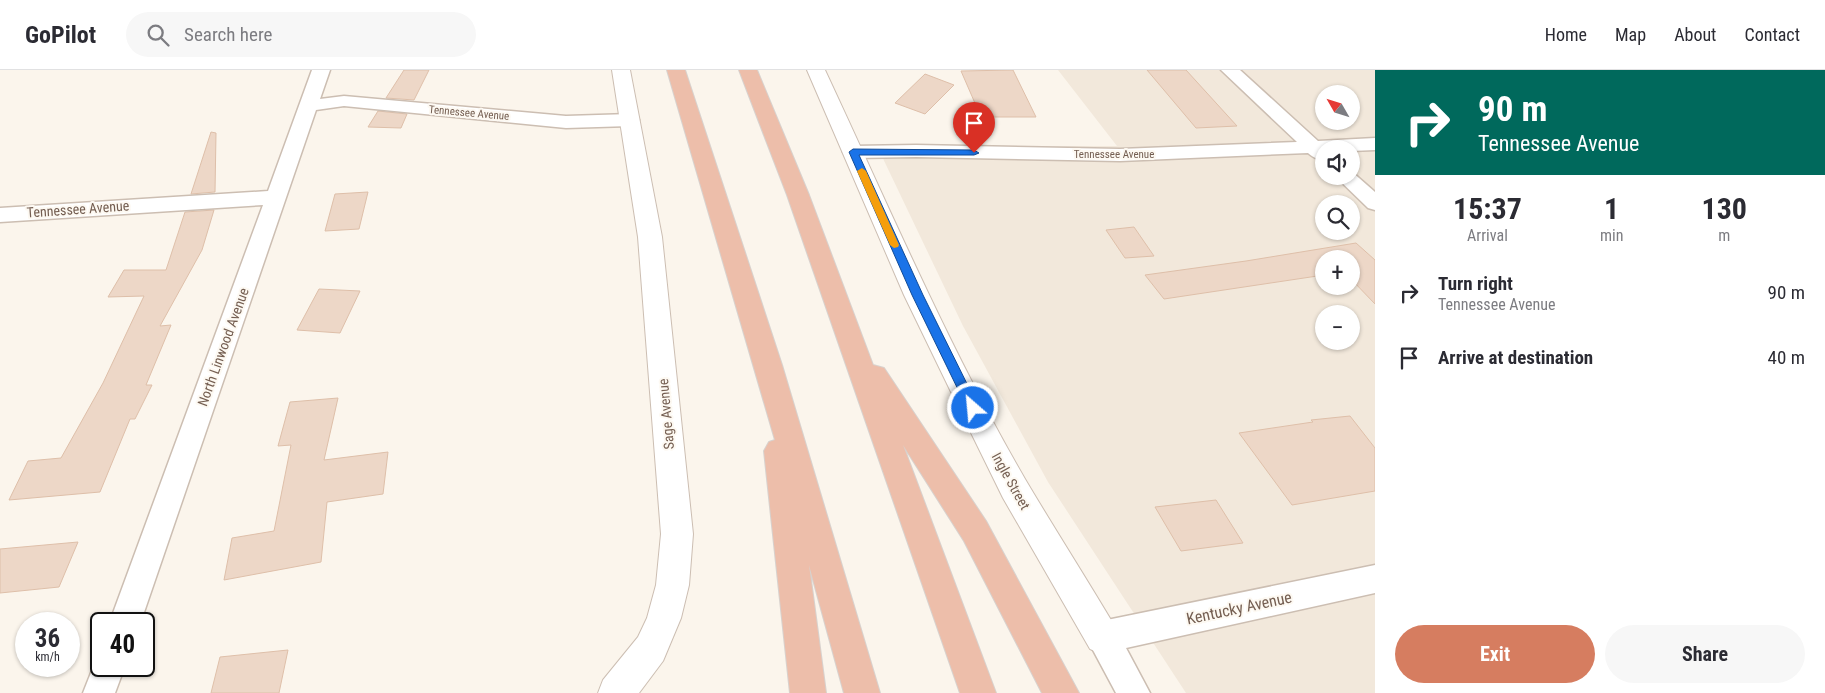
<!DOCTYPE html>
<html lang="en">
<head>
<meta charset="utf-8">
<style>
	:root { --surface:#fff; --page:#f7f7f7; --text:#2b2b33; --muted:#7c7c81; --line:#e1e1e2; --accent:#d67d60 }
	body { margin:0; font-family:"Roboto Condensed",sans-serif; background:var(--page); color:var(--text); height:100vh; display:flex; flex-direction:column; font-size:19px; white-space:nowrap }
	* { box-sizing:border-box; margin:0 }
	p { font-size:16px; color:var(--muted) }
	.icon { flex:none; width:28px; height:28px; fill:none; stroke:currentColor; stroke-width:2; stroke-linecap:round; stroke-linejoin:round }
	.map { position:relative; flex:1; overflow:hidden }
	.drawer { display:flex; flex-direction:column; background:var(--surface); width:450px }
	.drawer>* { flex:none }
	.hud { background:#00695c; color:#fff; overflow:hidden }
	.needle { width:32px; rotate:309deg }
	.controls { position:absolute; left:1315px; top:15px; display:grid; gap:10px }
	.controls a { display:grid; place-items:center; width:45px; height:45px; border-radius:50%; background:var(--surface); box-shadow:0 1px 4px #0004; font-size:25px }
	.speed { position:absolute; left:15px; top:542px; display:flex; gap:10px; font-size:25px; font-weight:700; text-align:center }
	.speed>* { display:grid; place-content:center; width:65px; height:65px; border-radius:50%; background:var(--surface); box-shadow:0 1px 4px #0004; line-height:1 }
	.speed small { font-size:12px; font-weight:400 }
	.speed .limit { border:2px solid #111; border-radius:8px; background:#fff; color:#111 }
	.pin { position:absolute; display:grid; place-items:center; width:42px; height:42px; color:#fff; margin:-51px -21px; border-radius:50% 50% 50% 0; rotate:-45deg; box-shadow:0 0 5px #0007 }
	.pin .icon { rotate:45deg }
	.me { position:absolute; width:55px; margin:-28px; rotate:333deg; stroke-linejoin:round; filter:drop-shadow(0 0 4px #0008) }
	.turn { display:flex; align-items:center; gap:18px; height:105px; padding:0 20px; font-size:22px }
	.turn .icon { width:65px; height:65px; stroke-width:2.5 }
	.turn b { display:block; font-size:35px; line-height:42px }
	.eta { display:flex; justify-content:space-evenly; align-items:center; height:85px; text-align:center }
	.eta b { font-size:30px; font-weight:700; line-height:35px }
	.action { display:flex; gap:10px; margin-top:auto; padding:10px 20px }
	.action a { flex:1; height:58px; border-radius:30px; background:var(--accent); color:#fff; font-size:20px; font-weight:700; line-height:58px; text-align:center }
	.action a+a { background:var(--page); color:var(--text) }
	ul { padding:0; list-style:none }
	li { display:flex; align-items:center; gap:15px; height:65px; padding:0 20px }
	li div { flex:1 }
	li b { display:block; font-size:19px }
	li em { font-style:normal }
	header { display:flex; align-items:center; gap:30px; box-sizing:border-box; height:70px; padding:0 25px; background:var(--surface); border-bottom:1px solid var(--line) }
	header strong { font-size:24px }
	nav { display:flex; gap:28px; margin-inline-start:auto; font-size:18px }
	.search { width:350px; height:45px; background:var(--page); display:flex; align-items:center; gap:12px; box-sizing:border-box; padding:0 18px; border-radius:28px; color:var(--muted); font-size:19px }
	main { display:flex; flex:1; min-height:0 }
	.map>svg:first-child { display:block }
</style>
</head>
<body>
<header>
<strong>GoPilot</strong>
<div class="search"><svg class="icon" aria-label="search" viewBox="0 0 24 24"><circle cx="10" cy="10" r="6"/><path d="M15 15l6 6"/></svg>Search here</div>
<nav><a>Home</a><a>Map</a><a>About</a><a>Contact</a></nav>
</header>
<main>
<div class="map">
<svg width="1375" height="623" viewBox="0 0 1375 623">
	<rect width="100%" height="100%" fill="#fbf5ec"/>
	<path fill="#f2e8db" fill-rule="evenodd" d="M 1058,0 L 1375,0 L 1375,623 L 1186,623 L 1048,412 L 963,256 L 877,76 L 1117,76 ZM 1324,24 L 1351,24 L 1351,51 L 1324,51 ZM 1324,79 L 1351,79 L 1351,106 L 1324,106 ZM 1324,134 L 1351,134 L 1351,161 L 1324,161 ZM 1324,189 L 1351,189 L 1351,216 L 1324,216 ZM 1324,244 L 1351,244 L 1351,271 L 1324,271 Z"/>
	<g fill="#edd7c7" stroke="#debfa9">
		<path d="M 404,0 L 429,0 L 414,30 L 386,28 Z"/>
		<path d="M 1013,0 L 1036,47 L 981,47 L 961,1 Z"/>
		<path d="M 1147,0 L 1186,0 L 1237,56 L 1196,58 Z"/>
		<path d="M 925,4 L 954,15 L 925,44 L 895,33 Z"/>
		<path d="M 378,41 L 407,44 L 401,58 L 368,57 Z"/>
		<path d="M 211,62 L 216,63 L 215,122 L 191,124 Z"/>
		<path d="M 368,122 L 359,159 L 325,161 L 335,124 Z"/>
		<path d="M 214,140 L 202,180 L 160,256 L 171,255 L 146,315 L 152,315 L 135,349 L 130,349 L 100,422 L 9,430 L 28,391 L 61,388 L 103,313 L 144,226 L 108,227 L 124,200 L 166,200 L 185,142 Z"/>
		<path d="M 1134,157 L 1154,186 L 1125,188 L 1106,160 Z"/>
		<path d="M 1356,173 L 1375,190 L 1375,234 L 1351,209 L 1351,189 L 1324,189 L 1324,205 L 1164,229 L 1145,205 L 1246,191 Z"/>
		<path d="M 319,219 L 360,221 L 340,263 L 297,260 Z"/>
		<path d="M 338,328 L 324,390 L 388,382 L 383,424 L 327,432 L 321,492 L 224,510 L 232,468 L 274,461 L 291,375 L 278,376 L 290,332 Z"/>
		<path d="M 1350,346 L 1375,378 L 1375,421 L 1292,435 L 1239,363 L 1313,352 L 1311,350 Z"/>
		<path d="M 1216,430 L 1243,473 L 1181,481 L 1155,437 Z"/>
		<path d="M 78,472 L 59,517 L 0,523 L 0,479 Z"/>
		<path d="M 288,580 L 279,623 L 211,623 L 220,587 Z"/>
	</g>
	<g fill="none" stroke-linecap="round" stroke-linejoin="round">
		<g stroke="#ccbeb2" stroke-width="3">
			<g id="minor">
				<path d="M 312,0 L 330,0 L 320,29 L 344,26 L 566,46 L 630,44 L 637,46 L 639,50 L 637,54 L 630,56 L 566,58 L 344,36 L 316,40 L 140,554 L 109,554 L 263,135 L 0,152 L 0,138 L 268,121 Z"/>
				<path d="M 1221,0 L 1240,0 L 1318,71 L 1375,68 L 1375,80 L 1351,81 L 1351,79 L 1324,79 L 1324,88 C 1317,90 1313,87 1308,83 L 1120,91 L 916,87 L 853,88 L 846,86 L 843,82 L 846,78 L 853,76 L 916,75 L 1120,79 L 1297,72 Z"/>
				<path d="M 1351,101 L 1375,122 L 1375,140 L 1368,138 L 1335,106 L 1351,106 Z"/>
				<path d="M 1375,495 L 1375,523 L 1126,578 L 1150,623 L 1116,623 L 1086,567 L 1091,556 L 1102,551 Z"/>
				<path d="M 101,583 L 101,596 L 125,596 L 115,623 L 83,623 L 98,585 Z"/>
			</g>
		</g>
		<g stroke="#ccbeb2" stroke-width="2">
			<g id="tertiary">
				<path d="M 612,0 L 630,0 L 662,167 L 693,464 L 689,515 L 681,548 L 663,591 L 639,623 L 598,623 L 603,610 L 638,567 L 647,548 L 656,515 L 661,464 L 638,167 Z"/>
				<path d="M 807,0 L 825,0 C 889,137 949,278 1025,409 C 1054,458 1085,506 1114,555 L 1119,567 L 1114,579 L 1102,584 L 1090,579 L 1003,428 L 951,322 L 904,225 Z"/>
			</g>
		</g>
		<g stroke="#d8d2ce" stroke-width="2">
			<g id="motorway">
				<path d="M 667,0 L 685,0 L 782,295 L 880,623 L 844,623 L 809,495 L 826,623 L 790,623 L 764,381 L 769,372 L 775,370 Z"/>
				<path d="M 739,0 L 757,0 L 809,125 L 873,295 L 884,298 L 986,451 L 1079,623 L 1042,623 L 964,471 L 903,375 L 996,623 L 960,623 L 787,125 Z"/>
			</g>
		</g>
		<use href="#minor" fill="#fff" fill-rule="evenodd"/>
		<use href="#tertiary" fill="#fff" fill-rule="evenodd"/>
		<use href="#motorway" fill="#edbeaa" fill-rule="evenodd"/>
	</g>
	<path fill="#1a73e8" stroke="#114b97" d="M 853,79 L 974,80 L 979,83 L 974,85 L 859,85 L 923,225 L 979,338 L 977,342 L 969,342 L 912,225 L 849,82 Z"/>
	<path fill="#f59e0b" d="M 862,98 L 866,101 L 899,175 L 898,177 L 894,178 L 890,175 L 857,101 Z"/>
	<g text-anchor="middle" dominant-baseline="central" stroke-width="4" stroke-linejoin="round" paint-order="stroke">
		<g font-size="11" fill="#745e51" stroke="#fdf9f2">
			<text transform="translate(469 43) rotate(5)">Tennessee Avenue</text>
			<text x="1114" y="84">Tennessee Avenue</text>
		</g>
		<g font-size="14" fill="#745e51" stroke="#fdf9f2">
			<text transform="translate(78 139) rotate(-4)">Tennessee Avenue</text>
			<text transform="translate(223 277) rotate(-70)">North Linwood Avenue</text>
			<text transform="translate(666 344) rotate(-95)">Sage Avenue</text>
			<text transform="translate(1011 411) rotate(61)">Ingle Street</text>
		</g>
		<g font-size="16" fill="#745e51" stroke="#fdf9f2">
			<text transform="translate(1239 538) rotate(-12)">Kentucky Avenue</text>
		</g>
	</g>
</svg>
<div class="controls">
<a><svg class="needle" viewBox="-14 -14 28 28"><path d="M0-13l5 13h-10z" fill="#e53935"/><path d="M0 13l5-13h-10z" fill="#7c7c81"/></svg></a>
<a><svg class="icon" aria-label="sound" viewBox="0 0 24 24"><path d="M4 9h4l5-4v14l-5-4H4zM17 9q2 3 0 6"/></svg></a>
<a><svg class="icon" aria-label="search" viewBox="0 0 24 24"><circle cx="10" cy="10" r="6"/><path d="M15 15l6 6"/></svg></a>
<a>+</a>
<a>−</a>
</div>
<div class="speed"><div>36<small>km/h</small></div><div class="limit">40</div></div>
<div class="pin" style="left:974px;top:83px;background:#d93025"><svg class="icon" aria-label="arrive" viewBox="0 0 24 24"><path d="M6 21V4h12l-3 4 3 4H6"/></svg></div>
<svg class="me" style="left:973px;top:338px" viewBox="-20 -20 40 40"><circle r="17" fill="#1a73e8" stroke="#fff" stroke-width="3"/><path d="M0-11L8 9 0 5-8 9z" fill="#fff"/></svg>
</div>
<section class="drawer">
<div class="hud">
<div class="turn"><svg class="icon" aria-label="right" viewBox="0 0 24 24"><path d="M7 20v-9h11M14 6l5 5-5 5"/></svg><div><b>90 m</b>Tennessee Avenue</div></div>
</div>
<div class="eta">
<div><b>15:37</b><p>Arrival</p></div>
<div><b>1</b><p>min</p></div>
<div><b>130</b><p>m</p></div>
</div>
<ul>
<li><svg class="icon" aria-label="right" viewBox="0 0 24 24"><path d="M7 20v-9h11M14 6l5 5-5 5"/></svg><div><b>Turn right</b><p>Tennessee Avenue</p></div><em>90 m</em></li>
<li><svg class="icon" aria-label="arrive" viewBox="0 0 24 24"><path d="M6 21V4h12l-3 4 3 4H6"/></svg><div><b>Arrive at destination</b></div><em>40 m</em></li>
</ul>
<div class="action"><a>Exit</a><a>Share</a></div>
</section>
</main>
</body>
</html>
